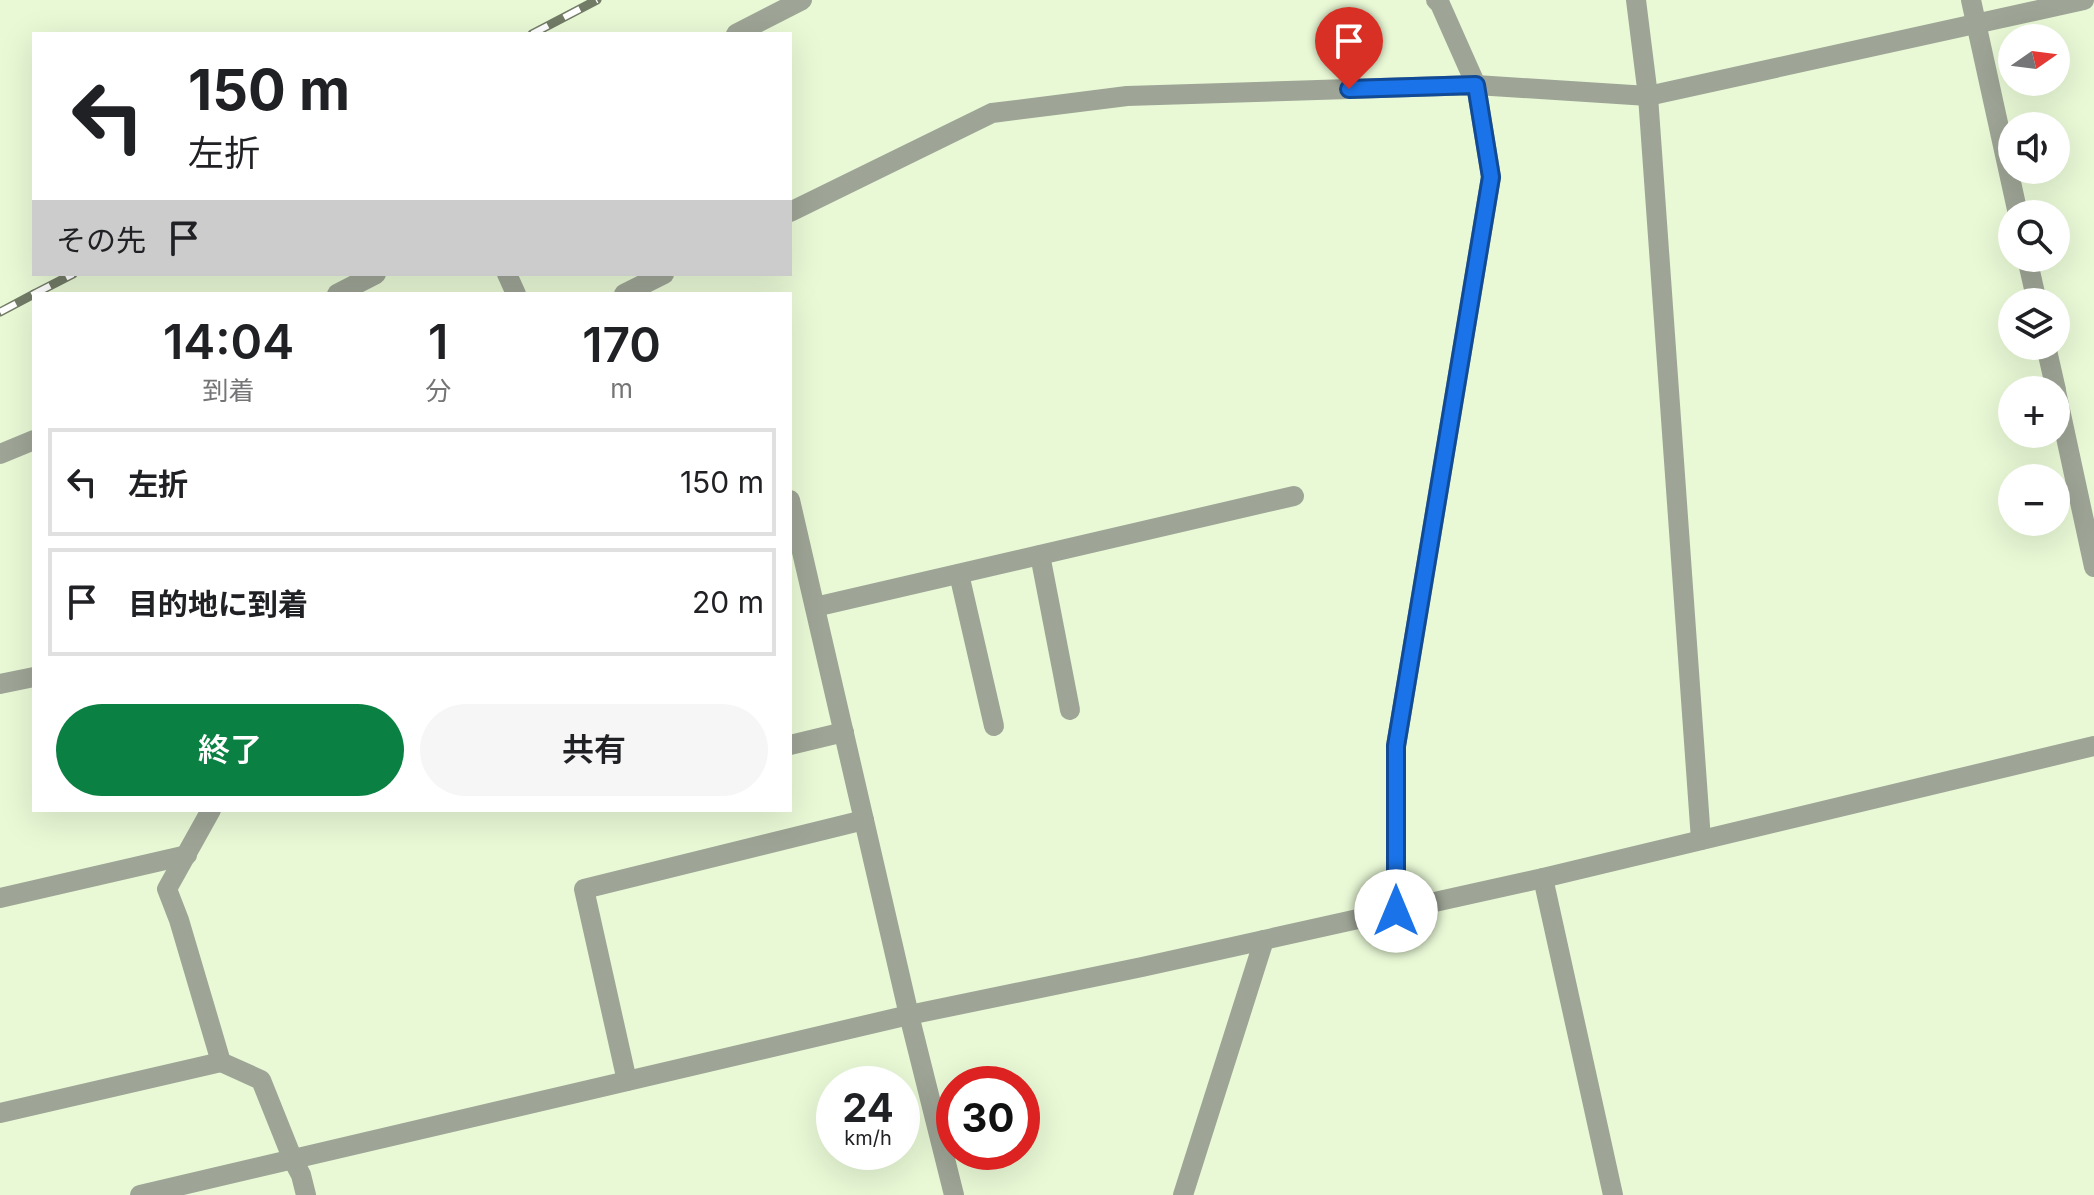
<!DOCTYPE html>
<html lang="ja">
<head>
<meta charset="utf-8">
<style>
	:root { --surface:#fff; --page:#f6f6f6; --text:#202124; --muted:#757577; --line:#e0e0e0; --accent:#0b8043 }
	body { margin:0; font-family:Inter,"Noto Sans JP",sans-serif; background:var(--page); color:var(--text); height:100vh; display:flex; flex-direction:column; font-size:30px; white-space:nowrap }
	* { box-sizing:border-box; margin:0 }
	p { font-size:26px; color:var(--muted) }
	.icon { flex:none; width:44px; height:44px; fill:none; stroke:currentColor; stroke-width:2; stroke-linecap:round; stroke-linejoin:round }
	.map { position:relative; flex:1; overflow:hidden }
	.drawer { position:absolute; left:32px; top:292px; width:760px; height:520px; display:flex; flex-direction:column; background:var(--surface); border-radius:0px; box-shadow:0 8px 32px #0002 }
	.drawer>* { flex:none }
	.guide { position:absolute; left:32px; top:32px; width:760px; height:244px; border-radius:0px; box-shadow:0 8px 32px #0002; background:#fff; color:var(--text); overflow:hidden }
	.needle { width:52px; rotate:76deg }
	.buttons { position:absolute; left:1998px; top:24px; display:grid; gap:16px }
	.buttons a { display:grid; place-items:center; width:72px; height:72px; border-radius:50%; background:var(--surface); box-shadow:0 8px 32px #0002; font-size:40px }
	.speed { position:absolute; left:816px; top:1066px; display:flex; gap:16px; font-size:40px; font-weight:700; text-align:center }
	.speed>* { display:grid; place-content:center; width:104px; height:104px; border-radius:50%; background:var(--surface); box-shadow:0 8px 32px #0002; line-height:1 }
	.speed small { font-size:20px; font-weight:400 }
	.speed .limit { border:12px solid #d22; background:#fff; color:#111 }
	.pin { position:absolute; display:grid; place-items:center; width:68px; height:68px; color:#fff; margin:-82px -34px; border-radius:50% 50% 50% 0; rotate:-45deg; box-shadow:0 0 8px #0007 }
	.pin .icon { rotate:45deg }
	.me { position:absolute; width:88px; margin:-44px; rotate:0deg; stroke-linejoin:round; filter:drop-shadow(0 0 6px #0008) }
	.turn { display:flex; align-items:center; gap:28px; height:168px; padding:0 24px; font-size:36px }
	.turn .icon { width:104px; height:104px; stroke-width:2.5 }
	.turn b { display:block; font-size:56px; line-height:68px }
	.then { display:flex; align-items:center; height:76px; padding:0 24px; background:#0003; gap:16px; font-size:30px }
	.eta { display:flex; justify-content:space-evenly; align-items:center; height:136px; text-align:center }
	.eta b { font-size:48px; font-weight:600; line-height:56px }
	.cta { display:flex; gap:16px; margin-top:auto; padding:16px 24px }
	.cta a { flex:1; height:92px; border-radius:48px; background:var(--accent); color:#fff; font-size:32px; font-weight:600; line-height:92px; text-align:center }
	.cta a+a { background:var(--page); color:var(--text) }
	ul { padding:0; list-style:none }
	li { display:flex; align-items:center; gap:24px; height:108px; margin:0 16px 12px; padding:0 8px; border:4px solid var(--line); border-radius:0px }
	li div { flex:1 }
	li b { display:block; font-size:30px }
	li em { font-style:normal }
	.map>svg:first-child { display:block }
</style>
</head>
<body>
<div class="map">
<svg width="2094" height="1195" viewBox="0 0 2094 1195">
	<rect width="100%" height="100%" fill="#e9f9d6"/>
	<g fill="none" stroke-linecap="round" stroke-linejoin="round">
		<g stroke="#9ea596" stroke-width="20">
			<path d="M 1636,0 L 1648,96 L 1701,840"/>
			<path d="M 1971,0 L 2018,214"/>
			<path d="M 736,34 L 802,0"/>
			<path d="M 790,212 L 992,113 L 1127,96 L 1476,85 L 1648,96 L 2084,0"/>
			<path d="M 2027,258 L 2037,302"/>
			<path d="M 507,274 L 516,294"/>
			<path d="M 337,294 L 376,274"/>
			<path d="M 624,294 L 664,274"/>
			<path d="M 2046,346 L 2056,390"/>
			<path d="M 2056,391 L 2094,567"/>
			<path d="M 0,454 L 34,440"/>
			<path d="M 790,500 L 909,1015 L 954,1195"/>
			<path d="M 1040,555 L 1070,710"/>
			<path d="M 959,574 L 994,726"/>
			<path d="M 815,607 L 1294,496"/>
			<path d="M 0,684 L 34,677"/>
			<path d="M 790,745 L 844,732"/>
			<path d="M 211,810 L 167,889 L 179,920 L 221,1062 L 261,1080 L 293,1160 L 301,1175 L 306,1195"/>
			<path d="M 1543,878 L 1613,1195"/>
			<path d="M 0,898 L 187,855"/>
			<path d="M 1396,911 L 1396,746 L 1491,177 L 1476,85 L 1440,4 L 1436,0"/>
			<path d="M 627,1081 L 584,889 L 864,820"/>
			<path d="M 0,1113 L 221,1062"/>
			<path d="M 140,1195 L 909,1015 L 1142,967 L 1543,878 L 2094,746"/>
			<path d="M 1183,1195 L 1264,940"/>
		</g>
		<g stroke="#727b66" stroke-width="9">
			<g id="rail">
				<path d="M 532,34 L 597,0"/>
				<path d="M 34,294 L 73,274"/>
				<path d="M 0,312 L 34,294"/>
			</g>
		</g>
		<use href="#rail" stroke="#fff" stroke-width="6" stroke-dasharray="18" stroke-linecap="butt"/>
	</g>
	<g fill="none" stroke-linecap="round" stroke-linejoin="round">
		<g stroke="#114b97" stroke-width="20">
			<path id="route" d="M 1349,89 L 1476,85 L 1491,177 L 1396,746 L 1396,911"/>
		</g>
		<use href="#route" stroke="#1a73e8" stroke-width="14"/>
	</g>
</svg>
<div class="buttons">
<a><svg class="needle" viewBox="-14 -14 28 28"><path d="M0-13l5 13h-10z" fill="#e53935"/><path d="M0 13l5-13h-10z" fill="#757577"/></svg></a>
<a><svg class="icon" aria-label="sound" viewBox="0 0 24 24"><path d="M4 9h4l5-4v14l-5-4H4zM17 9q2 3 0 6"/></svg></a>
<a><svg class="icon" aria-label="search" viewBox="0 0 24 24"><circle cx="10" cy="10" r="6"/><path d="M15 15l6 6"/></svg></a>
<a><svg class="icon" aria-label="layers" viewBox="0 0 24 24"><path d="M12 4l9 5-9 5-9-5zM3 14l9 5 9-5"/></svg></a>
<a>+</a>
<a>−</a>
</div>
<div class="speed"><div>24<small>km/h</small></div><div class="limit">30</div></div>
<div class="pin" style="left:1349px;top:89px;background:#d93025"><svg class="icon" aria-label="arrive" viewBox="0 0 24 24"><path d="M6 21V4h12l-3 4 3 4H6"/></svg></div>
<svg class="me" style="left:1396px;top:911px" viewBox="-20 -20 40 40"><circle r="19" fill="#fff"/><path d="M0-13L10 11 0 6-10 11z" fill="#1a73e8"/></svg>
<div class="guide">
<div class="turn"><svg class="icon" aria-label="left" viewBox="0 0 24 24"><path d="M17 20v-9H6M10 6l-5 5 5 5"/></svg><div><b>150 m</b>左折</div></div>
<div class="then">その先<svg class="icon" aria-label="arrive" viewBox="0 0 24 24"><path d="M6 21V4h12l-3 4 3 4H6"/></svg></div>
</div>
<section class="drawer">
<div class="eta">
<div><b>14:04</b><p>到着</p></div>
<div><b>1</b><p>分</p></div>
<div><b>170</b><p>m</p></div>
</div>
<ul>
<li><svg class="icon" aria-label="left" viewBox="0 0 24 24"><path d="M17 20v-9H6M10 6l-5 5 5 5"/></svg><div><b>左折</b></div><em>150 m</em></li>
<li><svg class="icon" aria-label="arrive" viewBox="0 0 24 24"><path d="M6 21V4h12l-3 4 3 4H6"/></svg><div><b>目的地に到着</b></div><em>20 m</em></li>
</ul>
<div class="cta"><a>終了</a><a>共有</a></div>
</section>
</div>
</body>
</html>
